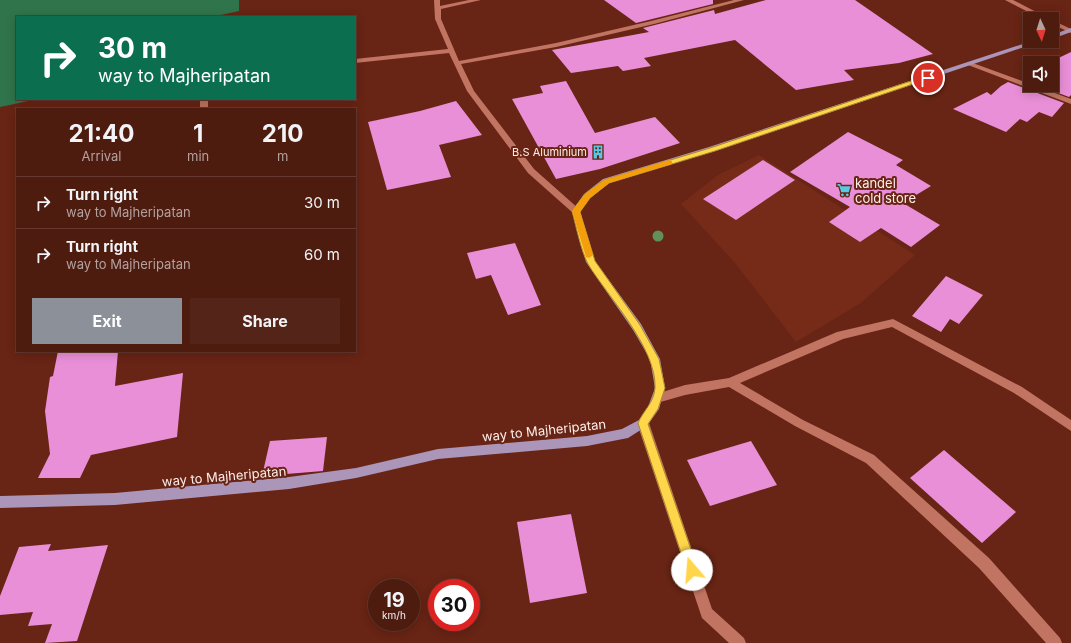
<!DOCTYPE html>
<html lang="en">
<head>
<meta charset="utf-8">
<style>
	:root { --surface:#4e1b0f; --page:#552418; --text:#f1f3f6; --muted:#b3a19e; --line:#65392f; --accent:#8c9099 }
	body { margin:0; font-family:Inter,sans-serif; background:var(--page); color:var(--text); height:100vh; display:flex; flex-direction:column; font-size:15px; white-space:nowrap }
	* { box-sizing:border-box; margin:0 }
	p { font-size:13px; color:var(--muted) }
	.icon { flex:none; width:22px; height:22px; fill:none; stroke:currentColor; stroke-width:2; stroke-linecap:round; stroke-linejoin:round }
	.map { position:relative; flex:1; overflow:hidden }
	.side { position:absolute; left:16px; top:108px; width:340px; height:244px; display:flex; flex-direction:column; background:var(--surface); border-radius:0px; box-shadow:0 2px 10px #0003,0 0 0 1px var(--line) }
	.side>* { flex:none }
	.guide { position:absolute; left:16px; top:16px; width:340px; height:84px; border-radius:0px; box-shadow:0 2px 10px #0003,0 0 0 1px var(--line); background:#0b6e4f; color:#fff; overflow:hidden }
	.needle { width:26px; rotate:176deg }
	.tools { position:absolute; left:1023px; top:12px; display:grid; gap:8px }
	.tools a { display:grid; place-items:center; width:36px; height:36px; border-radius:0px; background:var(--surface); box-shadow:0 2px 10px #0003,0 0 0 1px var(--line); font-size:20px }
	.speed { position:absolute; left:368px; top:579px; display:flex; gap:8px; font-size:20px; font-weight:700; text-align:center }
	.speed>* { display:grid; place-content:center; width:52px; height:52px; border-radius:50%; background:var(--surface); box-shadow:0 2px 10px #0003,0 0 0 1px var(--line); line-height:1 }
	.speed small { font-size:10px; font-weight:400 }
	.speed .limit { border:6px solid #d22; background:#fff; color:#111 }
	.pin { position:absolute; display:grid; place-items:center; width:34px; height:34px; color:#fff; margin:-17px; border:2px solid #fff; border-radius:50%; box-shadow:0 1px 4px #0007 }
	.me { position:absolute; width:44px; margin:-22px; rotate:342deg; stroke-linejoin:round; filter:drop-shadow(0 0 3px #0008) }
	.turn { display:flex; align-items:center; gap:14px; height:84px; padding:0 16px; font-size:18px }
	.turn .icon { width:52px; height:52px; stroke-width:2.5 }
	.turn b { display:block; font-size:28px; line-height:34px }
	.eta { display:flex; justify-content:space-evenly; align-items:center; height:68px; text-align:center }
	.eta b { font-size:24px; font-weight:700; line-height:28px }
	.button { display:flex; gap:8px; margin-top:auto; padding:8px 16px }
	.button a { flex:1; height:46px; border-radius:0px; background:var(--accent); color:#fff; font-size:16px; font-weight:700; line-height:46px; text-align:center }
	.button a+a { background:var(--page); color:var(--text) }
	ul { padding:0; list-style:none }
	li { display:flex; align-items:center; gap:12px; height:52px; padding:0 16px; border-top:1px solid var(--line) }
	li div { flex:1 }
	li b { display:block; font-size:15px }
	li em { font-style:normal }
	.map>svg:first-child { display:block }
</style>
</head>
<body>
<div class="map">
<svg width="1071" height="643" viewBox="0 0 1071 643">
	<rect width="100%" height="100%" fill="#682414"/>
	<path fill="#762b19" d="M 759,155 L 915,255 L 861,303 L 796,342 L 735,263 L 681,204 L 718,175 Z"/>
	<path fill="#30744b" d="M 0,0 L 239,0 L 239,11 L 212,17 L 17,17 L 17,99 L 38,99 L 0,107 Z"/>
	<g fill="#e98fd7">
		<path d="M 604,0 L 713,0 L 713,4 L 636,23 Z"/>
		<path d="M 766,0 L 855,0 L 933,54 L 899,63 L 844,70 L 854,80 L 796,90 L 735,40 L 644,58 L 651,66 L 623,71 L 618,66 L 571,73 L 552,50 L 649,32 L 643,28 L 714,10 L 715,14 Z"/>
		<path d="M 1071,52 L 1071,95 L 1069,97 L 1037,85 L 1052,85 L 1052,63 L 1048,63 Z"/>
		<path d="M 566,81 L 595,133 L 655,117 L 680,143 L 600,169 L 556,179 L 512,99 L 543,93 L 540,86 Z"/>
		<path d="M 1008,82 L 1064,103 L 1052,117 L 1039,112 L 1027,122 L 1020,119 L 1006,132 L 953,109 L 987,92 L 991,95 L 1001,86 Z"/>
		<path d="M 456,101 L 482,135 L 439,145 L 451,177 L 387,190 L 368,122 L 420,111 Z"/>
		<path d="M 848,132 L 903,160 L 896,165 L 931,186 L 903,203 L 940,225 L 911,247 L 881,228 L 860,242 L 829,222 L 850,207 L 790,172 Z"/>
		<path d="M 763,160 L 795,180 L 736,220 L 703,199 Z"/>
		<path d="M 515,243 L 541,305 L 508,315 L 491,275 L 476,279 L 467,253 Z"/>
		<path d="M 946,276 L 983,295 L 959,324 L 950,319 L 941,332 L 912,316 Z"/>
		<path d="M 58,351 L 118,351 L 115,386 L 183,373 L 177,437 L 91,455 L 80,478 L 38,478 L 50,454 L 45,411 L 50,377 L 53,376 Z"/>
		<path d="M 327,437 L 323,471 L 262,476 L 270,441 Z"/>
		<path d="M 751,441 L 777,485 L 710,506 L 687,460 Z"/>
		<path d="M 944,450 L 1016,512 L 982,543 L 910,478 Z"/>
		<path d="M 571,514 L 587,593 L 530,603 L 517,522 Z"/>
		<path d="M 51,544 L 48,551 L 108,545 L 77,641 L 45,643 L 52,624 L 28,626 L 33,612 L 0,615 L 0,596 L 19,547 Z"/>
	</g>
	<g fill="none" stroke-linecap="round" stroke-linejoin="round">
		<g fill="#c17461" fill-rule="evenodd">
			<path d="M 434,0 L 440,0 L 440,6 L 469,0 L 481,0 L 441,9 L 441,19 L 459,61 L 556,43 L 651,21 L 734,0 L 744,0 L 654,24 L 556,47 L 461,64 L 474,91 L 534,169 L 579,209 L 580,211 L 576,214 L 573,213 L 528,173 L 467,91 L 449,53 L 355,63 L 355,59 L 448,49 L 435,19 Z"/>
			<path d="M 1005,0 L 1013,0 L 1050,19 L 1042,19 Z"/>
			<path d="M 1052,20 L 1071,29 L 1071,33 L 1052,24 Z"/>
			<path d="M 970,62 L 1071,99 L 1071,104 L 968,65 L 968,63 Z"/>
			<rect x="200" y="99" width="8" height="10"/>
			<path d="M 893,319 L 1022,387 L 1071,420 L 1071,431 L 1014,393 L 892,327 L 843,339 L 740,383 L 803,420 L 874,455 L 989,558 L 1060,638 L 1062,643 L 1046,643 L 979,568 L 866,463 L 795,426 L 729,387 L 685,395 L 657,403 L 653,401 L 652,398 L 653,395 L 685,385 L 729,378 L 837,332 Z"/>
			<path d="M 643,418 L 647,420 L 649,423 L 712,609 L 744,638 L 746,643 L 729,643 L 702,618 L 637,423 L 639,420 Z"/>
		</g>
		<g fill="#ab95b8" fill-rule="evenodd">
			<path d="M 1071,28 L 1071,32 L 1052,39 L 1052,35 Z"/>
			<path d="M 1032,41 L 1042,41 L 715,151 L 609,183 L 590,198 L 580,211 L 595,261 L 641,324 L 660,359 L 665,388 L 659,409 L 647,426 L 628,438 L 587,446 L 438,459 L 356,478 L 289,489 L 115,505 L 0,508 L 0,496 L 115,493 L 289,477 L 356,468 L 438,449 L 587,436 L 622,429 L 639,420 L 648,407 L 655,388 L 650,359 L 633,330 L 586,262 L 572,211 L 584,194 L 603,179 L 709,147 Z"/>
		</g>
	</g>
	<circle fill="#60915c" cx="658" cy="236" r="5.5"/>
	<path fill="#ffd54a" stroke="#a68a30" d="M 926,76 L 931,78 L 715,151 L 609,183 L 590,198 L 580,212 L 595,261 L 640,325 L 659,359 L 665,388 L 658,409 L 648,424 L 698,570 L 696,574 L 692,575 L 688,574 L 638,423 C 643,411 654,403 655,388 C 657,348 608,297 588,264 C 581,251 576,226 572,211 L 585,194 L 604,180 L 710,148 Z"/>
	<path fill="#f59e0b" d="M 669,160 L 672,161 L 672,164 L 609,183 L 590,198 L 580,212 L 593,255 L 589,258 L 586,257 L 572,211 L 585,194 L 604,180 Z"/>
	<defs>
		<g id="building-bare" transform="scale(1.08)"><path d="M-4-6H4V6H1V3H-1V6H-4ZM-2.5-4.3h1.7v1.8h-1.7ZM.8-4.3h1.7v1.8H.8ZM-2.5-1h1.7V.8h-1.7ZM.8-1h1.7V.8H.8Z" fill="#57c9e2" stroke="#682414" stroke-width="2.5" paint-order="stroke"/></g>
		<g id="supermarket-bare" transform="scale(1.08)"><path d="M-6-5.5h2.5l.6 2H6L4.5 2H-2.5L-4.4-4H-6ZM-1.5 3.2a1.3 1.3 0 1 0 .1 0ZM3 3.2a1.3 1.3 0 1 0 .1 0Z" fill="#57c9e2" stroke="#682414" stroke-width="2.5" paint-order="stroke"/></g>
	</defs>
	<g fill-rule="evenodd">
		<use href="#building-bare" x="598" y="152"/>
		<use href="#supermarket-bare" x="844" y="190"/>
	</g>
	<g text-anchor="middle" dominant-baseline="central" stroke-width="4" stroke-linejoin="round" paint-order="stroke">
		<g font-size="11" fill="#feede8" stroke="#682414" text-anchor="end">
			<text x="587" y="152">B.S Aluminium</text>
		</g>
		<g font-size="13" fill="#feede8" stroke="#682414" text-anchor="start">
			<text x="855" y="183">kandel<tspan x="855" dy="15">cold store</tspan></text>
		</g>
		<g font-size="13" fill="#feede8" stroke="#682414">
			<text transform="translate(544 430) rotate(-6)">way to Majheripatan</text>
			<text transform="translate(224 476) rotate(-5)">way to Majheripatan</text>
		</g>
	</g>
</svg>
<div class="tools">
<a><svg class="needle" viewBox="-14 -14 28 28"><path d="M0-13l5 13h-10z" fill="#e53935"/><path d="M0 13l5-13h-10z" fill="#b3a19e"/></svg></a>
<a><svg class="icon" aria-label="sound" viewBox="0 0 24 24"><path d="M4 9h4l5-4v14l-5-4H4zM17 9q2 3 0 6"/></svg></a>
</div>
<div class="speed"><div>19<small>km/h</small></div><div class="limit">30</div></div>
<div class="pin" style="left:928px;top:78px;background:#d93025"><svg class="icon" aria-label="arrive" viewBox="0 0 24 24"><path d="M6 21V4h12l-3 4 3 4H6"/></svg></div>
<svg class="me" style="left:692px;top:570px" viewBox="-20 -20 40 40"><circle r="19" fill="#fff"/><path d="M0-13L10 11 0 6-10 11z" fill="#ffd54a"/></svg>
<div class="guide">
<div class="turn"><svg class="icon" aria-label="right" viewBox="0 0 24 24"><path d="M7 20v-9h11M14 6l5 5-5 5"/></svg><div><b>30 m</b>way to Majheripatan</div></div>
</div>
<section class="side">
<div class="eta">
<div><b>21:40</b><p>Arrival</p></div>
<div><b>1</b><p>min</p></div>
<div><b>210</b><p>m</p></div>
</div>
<ul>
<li><svg class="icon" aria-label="right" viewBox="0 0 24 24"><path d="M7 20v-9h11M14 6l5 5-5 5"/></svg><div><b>Turn right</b><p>way to Majheripatan</p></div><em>30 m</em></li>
<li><svg class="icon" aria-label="right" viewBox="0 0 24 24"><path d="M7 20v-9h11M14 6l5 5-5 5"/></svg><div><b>Turn right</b><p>way to Majheripatan</p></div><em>60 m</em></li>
</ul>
<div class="button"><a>Exit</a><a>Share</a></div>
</section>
</div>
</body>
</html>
